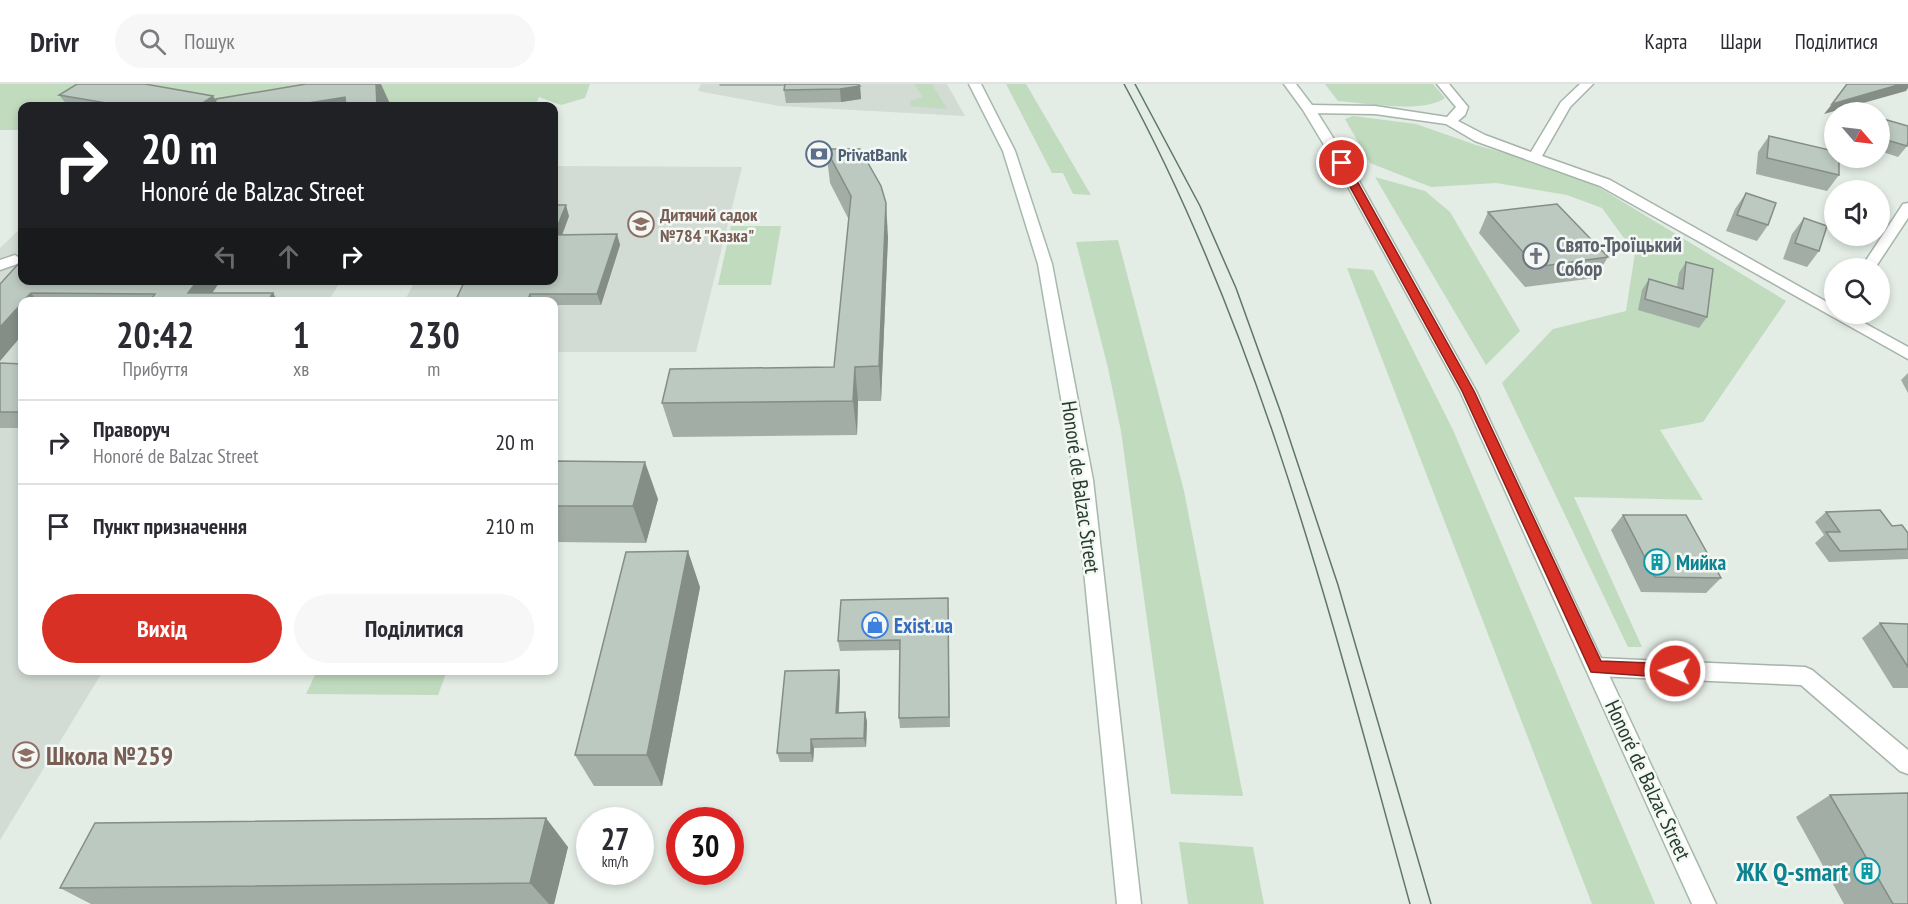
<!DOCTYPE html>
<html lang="uk">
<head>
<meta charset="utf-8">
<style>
	:root { --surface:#fff; --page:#f7f7f7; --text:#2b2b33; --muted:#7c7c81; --line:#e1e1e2; --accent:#d93025 }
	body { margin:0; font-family:"PT Sans Narrow",sans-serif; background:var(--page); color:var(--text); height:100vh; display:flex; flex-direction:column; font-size:22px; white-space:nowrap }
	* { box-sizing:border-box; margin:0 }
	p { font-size:20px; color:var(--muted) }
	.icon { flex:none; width:33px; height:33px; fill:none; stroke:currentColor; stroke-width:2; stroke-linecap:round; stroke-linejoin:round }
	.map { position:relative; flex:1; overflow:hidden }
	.sheet { position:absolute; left:18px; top:213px; width:540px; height:378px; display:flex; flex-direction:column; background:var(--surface); border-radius:12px; box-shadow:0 3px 9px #0003 }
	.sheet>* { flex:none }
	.banner { position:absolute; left:18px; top:18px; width:540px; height:183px; border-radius:12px; box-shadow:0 3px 9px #0003; background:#202124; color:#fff; overflow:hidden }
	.needle { width:39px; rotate:118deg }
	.fabs { position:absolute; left:1824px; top:18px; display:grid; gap:12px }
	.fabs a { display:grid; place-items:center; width:66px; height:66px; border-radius:50%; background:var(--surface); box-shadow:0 3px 9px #0003; font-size:30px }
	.speed { position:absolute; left:576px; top:723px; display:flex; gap:12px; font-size:30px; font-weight:700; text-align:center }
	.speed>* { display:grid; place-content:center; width:78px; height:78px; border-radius:50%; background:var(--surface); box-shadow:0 3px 9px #0003; line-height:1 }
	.speed small { font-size:15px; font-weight:400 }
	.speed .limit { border:9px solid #d22; background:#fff; color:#111 }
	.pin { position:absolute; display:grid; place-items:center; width:51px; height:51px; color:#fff; margin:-26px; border:3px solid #fff; border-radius:50%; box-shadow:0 2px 6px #0007 }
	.me { position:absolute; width:66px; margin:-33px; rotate:272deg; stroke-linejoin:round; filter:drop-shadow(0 0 4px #0008) }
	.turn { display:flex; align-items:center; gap:21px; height:126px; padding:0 24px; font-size:27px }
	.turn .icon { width:78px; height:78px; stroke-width:2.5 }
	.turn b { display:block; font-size:42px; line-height:51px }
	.lanes { display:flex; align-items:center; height:57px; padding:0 24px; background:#0003; justify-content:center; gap:30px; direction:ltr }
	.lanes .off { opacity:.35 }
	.eta { display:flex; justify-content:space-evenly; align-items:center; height:102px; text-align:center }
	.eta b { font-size:36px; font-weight:700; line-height:42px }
	.primary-button { display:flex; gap:12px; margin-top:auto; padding:12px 24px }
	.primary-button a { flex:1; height:69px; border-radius:36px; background:var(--accent); color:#fff; font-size:24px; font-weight:700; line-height:69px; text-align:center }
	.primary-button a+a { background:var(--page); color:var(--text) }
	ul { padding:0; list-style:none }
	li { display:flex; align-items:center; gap:18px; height:84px; padding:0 24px; border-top:2px solid var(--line) }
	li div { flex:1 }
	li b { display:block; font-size:22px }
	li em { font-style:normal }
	header { display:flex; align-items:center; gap:36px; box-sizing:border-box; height:84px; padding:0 30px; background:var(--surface); border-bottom:2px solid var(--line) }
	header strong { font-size:28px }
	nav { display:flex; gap:33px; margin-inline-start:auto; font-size:21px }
	.search { width:420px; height:54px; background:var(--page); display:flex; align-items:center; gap:15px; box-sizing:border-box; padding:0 21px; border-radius:33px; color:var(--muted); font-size:22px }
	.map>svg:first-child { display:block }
</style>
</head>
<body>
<header>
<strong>Drivr</strong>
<div class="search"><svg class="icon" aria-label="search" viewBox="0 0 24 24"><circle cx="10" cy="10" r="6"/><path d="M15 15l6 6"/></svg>Пошук</div>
<nav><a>Карта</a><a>Шари</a><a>Поділитися</a></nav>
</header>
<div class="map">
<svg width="1908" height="820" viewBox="0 0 1908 820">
	<rect width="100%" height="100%" fill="#e3ece5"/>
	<g fill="#d2dbd4">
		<path d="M 701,0 L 947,0 L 965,32 L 779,22 L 698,7 Z"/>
		<path d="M 554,82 L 742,83 L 696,268 L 554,268 L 554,218 L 404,218 L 415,197 L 554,196 Z"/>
		<path d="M 22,143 L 22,196 L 341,197 L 328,217 L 22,218 L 22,586 L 103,587 L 0,756 L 0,164 Z"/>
	</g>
	<g fill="#c1dbbe">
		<path d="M 0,0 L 590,0 L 585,14 L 561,21 L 539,13 L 535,22 L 405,22 L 367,19 L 350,22 L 22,22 L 22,46 L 0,46 Z"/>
		<path d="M 914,0 L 932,0 L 947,25 L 911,22 L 910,17 L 923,13 Z"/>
		<path d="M 1006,0 L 1026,0 L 1091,111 L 1073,110 L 1063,89 L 1052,89 Z"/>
		<path d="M 1325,0 L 1433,0 L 1445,14 C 1423,30 1365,19 1338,17 Z"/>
		<path d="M 1353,32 L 1416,40 L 1476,61 L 1550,82 L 1600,104 L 1786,217 L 1703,338 L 1660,346 L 1703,416 L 1574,413 L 1642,563 L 1628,563 L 1502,299 L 1553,245 L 1626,227 L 1635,169 L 1602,124 L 1567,111 L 1496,99 L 1431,103 L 1370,79 L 1345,35 Z"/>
		<path d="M 1375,93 L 1425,107 L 1450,128 L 1520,247 L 1486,281 Z"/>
		<path d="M 731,142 L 781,142 L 771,201 L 718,201 Z"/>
		<path d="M 1118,156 L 1184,407 L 1243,712 L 1171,710 L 1121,347 L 1108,284 L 1076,158 Z"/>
		<path d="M 1347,184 L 1373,186 L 1453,346 L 1655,820 L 1592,820 Z"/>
		<path d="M 317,587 L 317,586 L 447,587 L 438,611 L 306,610 Z"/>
		<path d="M 1179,758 L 1253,763 L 1264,820 L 1188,820 Z"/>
	</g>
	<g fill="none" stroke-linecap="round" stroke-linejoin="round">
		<g stroke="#a6b4aa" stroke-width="3">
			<g id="street">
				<path d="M 1437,0 L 1449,0 L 1468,23 L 1465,31 L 1458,37 L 1485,51 L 1531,68 L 1561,18 L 1580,0 L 1593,0 L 1570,23 L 1542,72 L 1610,96 L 1834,222 L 1834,230 L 1848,230 L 1908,263 L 1908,275 L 1600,102 L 1475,57 L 1446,40 L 1375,30 L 1309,29 L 1303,25 L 1309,21 L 1375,22 L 1447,33 L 1456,23 Z"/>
				<path d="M 1908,119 L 1908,134 L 1875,184 L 1861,184 L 1903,120 Z"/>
				<path d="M 15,171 L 22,176 L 20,179 L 0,186 L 0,176 Z"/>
				<path d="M 1596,574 L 1805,583 L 1812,586 L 1908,666 L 1908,690 L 1900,687 L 1801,601 L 1596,592 L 1589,589 L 1586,583 L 1589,577 Z"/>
			</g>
		</g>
		<g stroke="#a6b9ac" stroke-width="3">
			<g id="secondary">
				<path d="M 969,0 L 981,0 L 1015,67 L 1052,180 L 1093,396 L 1141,820 L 1117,820 L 1075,396 L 1038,180 L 1003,67 Z"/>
				<path d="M 1284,0 L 1296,0 L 1315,25 L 1349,79 L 1476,307 L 1716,820 L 1692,820 L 1460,307 L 1335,79 L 1303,26 Z"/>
			</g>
		</g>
		<use href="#street" fill="#fff" fill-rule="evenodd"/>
		<use href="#secondary" fill="#fff" fill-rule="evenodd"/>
		<g stroke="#5f7768" stroke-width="1.5">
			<path d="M 1124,0 C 1263,256 1333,541 1410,820"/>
			<path d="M 1135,0 L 1200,122 L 1236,204 L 1281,329 L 1338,501 L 1431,820"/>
		</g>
	</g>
	<g fill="#a2ada5">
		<path d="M 719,0 L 858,0 L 860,2 L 861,15 L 841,18 L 786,19 L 784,6 L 785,2 L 720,2 Z"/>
		<path d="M 59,11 L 213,12 L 216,16 L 391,22 L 68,22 Z"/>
		<path d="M 1880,34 L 1907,62 L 1898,73 L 1880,67 Z"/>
		<path d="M 1769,52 L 1839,91 L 1827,107 L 1756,90 L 1758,68 Z"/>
		<path d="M 826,65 L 888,153 L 881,317 L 858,317 L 857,351 L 673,353 L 662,319 L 834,283 L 849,136 L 830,99 Z"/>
		<path d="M 1746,109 L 1768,141 L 1757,157 L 1726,147 L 1735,125 Z"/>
		<path d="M 554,121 L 569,132 L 562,151 L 617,150 L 620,161 L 601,221 L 554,221 L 554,218 L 455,218 Z"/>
		<path d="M 1488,128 L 1608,173 L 1595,194 L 1525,203 L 1479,149 Z"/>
		<path d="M 1804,134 L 1819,167 L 1807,183 L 1783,175 L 1792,150 Z"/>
		<path d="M 1686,178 L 1707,233 L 1699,244 L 1638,226 L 1642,206 L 1649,195 L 1677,203 L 1679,189 Z"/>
		<path d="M 221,196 L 212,209 L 273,209 L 278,218 L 22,218 L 22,251 L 0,277 L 0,200 Z"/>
		<path d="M 0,279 L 22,280 L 22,344 L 0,344 Z"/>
		<path d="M 1908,289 L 1908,309 L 1901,296 Z"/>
		<path d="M 554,377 L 658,415 L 646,459 L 554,458 Z"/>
		<path d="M 1826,428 L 1892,442 L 1908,449 L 1908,475 L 1829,478 L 1815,459 L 1824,451 L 1815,438 Z"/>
		<path d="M 1623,431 L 1721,494 L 1706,509 L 1641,508 L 1611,446 Z"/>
		<path d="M 700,503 L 662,702 L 594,702 L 575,671 Z"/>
		<path d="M 948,514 L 950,643 L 900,644 L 899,634 L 900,566 L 840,567 L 838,557 Z"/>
		<path d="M 1880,539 L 1908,540 L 1908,604 L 1893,604 L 1862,554 Z"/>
		<path d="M 839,586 L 840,596 L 839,629 L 865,628 L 867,638 L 866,663 L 814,664 L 813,678 L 780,678 L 777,669 Z"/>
		<path d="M 1830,711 L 1908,820 L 1844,820 L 1796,733 Z"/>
		<path d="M 568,763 L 554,820 L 91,820 L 60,804 Z"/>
	</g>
	<g fill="#848d86">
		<path d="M 376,0 L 381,0 L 391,22 L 377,22 Z"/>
		<path d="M 1901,0 L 1908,0 L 1908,4 L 1906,7 L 1824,30 L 1832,20 Z"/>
		<path d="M 860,2 L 861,15 L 841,18 L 840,5 Z"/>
		<path d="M 213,12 L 219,22 L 198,22 Z"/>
		<path d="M 345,13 L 350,22 L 290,22 Z"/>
		<path d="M 886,119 L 888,153 L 881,317 L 879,282 Z"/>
		<path d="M 566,121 L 569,132 L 558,162 L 554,151 Z"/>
		<path d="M 617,150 L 620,161 L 601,221 L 597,210 Z"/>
		<path d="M 198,196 L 221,196 L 206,218 L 188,209 Z"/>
		<path d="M 31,209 L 38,218 L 24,218 Z"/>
		<path d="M 273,209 L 278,218 L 267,218 Z"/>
		<path d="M 530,210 L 533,218 L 527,218 Z"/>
		<path d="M 22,219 L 22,251 L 0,277 L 0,243 Z"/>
		<path d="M 855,283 L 858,317 L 857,351 L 853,317 Z"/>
		<path d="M 645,378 L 658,415 L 646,459 L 633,422 Z"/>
		<path d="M 688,467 L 700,503 L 662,702 L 647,671 Z"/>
		<path d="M 839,586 L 840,596 L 838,638 L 836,629 Z"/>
		<path d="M 865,628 L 867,638 L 866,663 L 864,654 Z"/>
		<path d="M 811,655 L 814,664 L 813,678 L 811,669 Z"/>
		<path d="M 546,734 L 568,763 L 554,820 L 549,820 L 530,799 Z"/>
	</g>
	<g fill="#bcc9c0" stroke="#848d86" stroke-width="1.5">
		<path d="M 77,0 L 145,0 L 213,12 L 198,22 L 124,22 L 59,11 Z"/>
		<path d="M 306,0 L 376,0 L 377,22 L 346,22 L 345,13 L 290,22 L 215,22 L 216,15 Z"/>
		<path d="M 785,0 L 858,0 L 860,2 L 840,5 L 784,6 Z"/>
		<path d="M 1847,0 L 1901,0 L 1832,20 Z"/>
		<path d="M 1880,34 L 1908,42 L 1908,58 L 1907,62 L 1880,54 Z"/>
		<path d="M 1769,52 L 1834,67 L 1834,74 L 1839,74 L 1839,91 L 1767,74 Z"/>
		<path d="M 826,65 L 860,65 L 881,102 L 886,119 L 879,282 L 855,283 L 853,317 L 662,319 L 670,285 L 834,283 L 851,112 Z"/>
		<path d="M 1746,109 L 1776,119 L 1768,141 L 1737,131 Z"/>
		<path d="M 1557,120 L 1608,173 L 1536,183 L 1488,128 Z"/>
		<path d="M 554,121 L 566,121 L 554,151 L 617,150 L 597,210 L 530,210 L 527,218 L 455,218 L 465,196 L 554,196 Z"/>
		<path d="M 1804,134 L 1827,142 L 1819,167 L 1795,159 Z"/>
		<path d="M 22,176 L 22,196 L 198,196 L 188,209 L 273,209 L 267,218 L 149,218 L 155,210 L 31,209 L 22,218 L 22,219 L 0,243 L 0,200 Z"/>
		<path d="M 1686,178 L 1713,185 L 1707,233 L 1645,215 L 1649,195 L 1683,205 Z"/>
		<path d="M 0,279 L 22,280 L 22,328 L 0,328 Z"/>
		<path d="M 554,377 L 645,378 L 633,422 L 554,422 Z"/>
		<path d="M 1880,426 L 1892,442 L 1902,441 L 1908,449 L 1908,465 L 1840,467 L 1826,448 L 1840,448 L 1826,428 Z"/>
		<path d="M 1623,431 L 1686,431 L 1721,494 L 1655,493 Z"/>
		<path d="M 688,467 L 647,671 L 575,671 L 626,468 Z"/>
		<path d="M 948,514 L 949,633 L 899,634 L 900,556 L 838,557 L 841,516 Z"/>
		<path d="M 1880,539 L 1908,540 L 1908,583 Z"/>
		<path d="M 839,586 L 836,629 L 865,628 L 864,654 L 811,655 L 811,669 L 777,669 L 785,587 Z"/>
		<path d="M 1908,709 L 1908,820 L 1893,820 L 1830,711 Z"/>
		<path d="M 546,734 L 530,799 L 60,804 L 95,739 Z"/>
	</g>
	<path fill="#d93025" stroke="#8d1f18" stroke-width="1.5" d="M 1342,76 L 1347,79 L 1474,307 L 1601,577 L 1675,580 L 1680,582 L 1683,587 L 1680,592 L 1675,594 L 1591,588 L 1462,307 L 1337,79 Z"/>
	<defs>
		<g id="bank-ring" transform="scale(1.35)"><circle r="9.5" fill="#f4f8f4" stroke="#5c6f8a" stroke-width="1.5"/><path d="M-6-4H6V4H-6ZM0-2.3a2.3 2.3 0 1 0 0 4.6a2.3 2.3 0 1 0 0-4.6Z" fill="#5c6f8a"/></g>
		<g id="school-ring" transform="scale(1.35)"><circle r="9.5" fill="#f4f8f4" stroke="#8d6e63" stroke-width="1.5"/><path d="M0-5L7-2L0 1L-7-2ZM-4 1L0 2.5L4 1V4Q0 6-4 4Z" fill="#8d6e63"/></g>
		<g id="church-ring" transform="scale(1.35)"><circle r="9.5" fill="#f4f8f4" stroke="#6b7280" stroke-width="1.5"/><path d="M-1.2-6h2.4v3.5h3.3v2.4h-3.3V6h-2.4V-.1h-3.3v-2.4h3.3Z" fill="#6b7280"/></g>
		<g id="building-ring" transform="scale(1.35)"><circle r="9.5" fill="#f4f8f4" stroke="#0f9aa8" stroke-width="1.5"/><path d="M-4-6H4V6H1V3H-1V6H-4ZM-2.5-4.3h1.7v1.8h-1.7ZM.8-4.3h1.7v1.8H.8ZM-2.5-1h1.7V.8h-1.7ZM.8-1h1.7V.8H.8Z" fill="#0f9aa8"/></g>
		<g id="shop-ring" transform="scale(1.35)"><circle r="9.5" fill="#f4f8f4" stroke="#3f7fe0" stroke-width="1.5"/><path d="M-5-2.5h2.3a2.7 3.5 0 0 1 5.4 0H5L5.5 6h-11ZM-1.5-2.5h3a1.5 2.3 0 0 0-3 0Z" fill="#3f7fe0"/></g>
	</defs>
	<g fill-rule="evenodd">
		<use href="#bank-ring" x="819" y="70"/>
		<use href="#school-ring" x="641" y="140"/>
		<use href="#church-ring" x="1536" y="172"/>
		<use href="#building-ring" x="1657" y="478"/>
		<use href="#shop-ring" x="875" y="541"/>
		<use href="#school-ring" x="26" y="671"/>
		<use href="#building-ring" x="1867" y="787"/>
	</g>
	<g text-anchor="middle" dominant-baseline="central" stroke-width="5" stroke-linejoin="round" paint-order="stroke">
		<g font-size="18" font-weight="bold" fill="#4e5e75" stroke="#f4f8f4" text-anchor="start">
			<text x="838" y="70">PrivatBank</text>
		</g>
		<g font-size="18" font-weight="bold" fill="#785e54" stroke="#f4f8f4" text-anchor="start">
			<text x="660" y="130">Дитячий садок<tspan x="660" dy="21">№784 "Казка"</tspan></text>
		</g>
		<g font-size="21" font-weight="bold" fill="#5b616d" stroke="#f4f8f4" text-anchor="start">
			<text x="1556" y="160">Свято-Троїцький<tspan x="1556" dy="24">Собор</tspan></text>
		</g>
		<g font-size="21" fill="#253c2d" stroke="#f4f8f4">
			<text transform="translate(1081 403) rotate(82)">Honoré de Balzac Street</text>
			<text transform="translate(1648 696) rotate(65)">Honoré de Balzac Street</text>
		</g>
		<g font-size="21" font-weight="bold" fill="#0d838f" stroke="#f4f8f4" text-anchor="start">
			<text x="1676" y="478">Мийка</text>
		</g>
		<g font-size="21" font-weight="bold" fill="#366cbe" stroke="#f4f8f4" text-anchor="start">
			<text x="894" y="541">Exist.ua</text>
		</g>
		<g font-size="26" font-weight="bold" fill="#785e54" stroke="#f4f8f4" text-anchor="start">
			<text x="46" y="671">Школа №259</text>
		</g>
		<g font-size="26" font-weight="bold" fill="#0d838f" stroke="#f4f8f4" text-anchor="end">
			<text x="1848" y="787">ЖК Q-smart</text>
		</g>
	</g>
</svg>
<div class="fabs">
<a><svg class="needle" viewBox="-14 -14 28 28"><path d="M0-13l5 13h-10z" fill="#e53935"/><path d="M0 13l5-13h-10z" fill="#7c7c81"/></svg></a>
<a><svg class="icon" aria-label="sound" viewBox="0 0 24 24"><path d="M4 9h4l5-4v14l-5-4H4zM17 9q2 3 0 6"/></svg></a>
<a><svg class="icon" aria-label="search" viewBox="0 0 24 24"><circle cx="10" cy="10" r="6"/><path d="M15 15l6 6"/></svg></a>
</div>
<div class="speed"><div>27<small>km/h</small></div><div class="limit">30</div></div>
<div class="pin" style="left:1342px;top:79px;background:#d93025"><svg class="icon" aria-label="arrive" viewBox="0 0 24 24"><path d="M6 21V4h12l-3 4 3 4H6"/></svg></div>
<svg class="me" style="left:1675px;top:587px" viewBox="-20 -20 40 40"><circle r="17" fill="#d93025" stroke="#fff" stroke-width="3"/><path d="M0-11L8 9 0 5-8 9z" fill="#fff"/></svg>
<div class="banner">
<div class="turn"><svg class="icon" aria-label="right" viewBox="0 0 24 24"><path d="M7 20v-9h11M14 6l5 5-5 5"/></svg><div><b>20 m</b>Honoré de Balzac Street</div></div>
<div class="lanes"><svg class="icon off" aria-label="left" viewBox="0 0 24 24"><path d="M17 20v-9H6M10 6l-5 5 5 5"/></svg><svg class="icon off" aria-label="ahead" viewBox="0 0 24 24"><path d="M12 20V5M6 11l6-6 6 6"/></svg><svg class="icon" aria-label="right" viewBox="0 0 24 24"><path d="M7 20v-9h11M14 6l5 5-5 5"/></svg></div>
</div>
<section class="sheet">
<div class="eta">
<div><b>20:42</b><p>Прибуття</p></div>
<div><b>1</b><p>хв</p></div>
<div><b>230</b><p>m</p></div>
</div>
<ul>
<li><svg class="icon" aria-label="right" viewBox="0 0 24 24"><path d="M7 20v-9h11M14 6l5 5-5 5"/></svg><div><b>Праворуч</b><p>Honoré de Balzac Street</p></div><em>20 m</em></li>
<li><svg class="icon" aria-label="arrive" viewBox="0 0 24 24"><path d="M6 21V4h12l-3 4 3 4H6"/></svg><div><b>Пункт призначення</b></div><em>210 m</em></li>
</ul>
<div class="primary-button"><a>Вихід</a><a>Поділитися</a></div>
</section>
</div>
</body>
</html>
